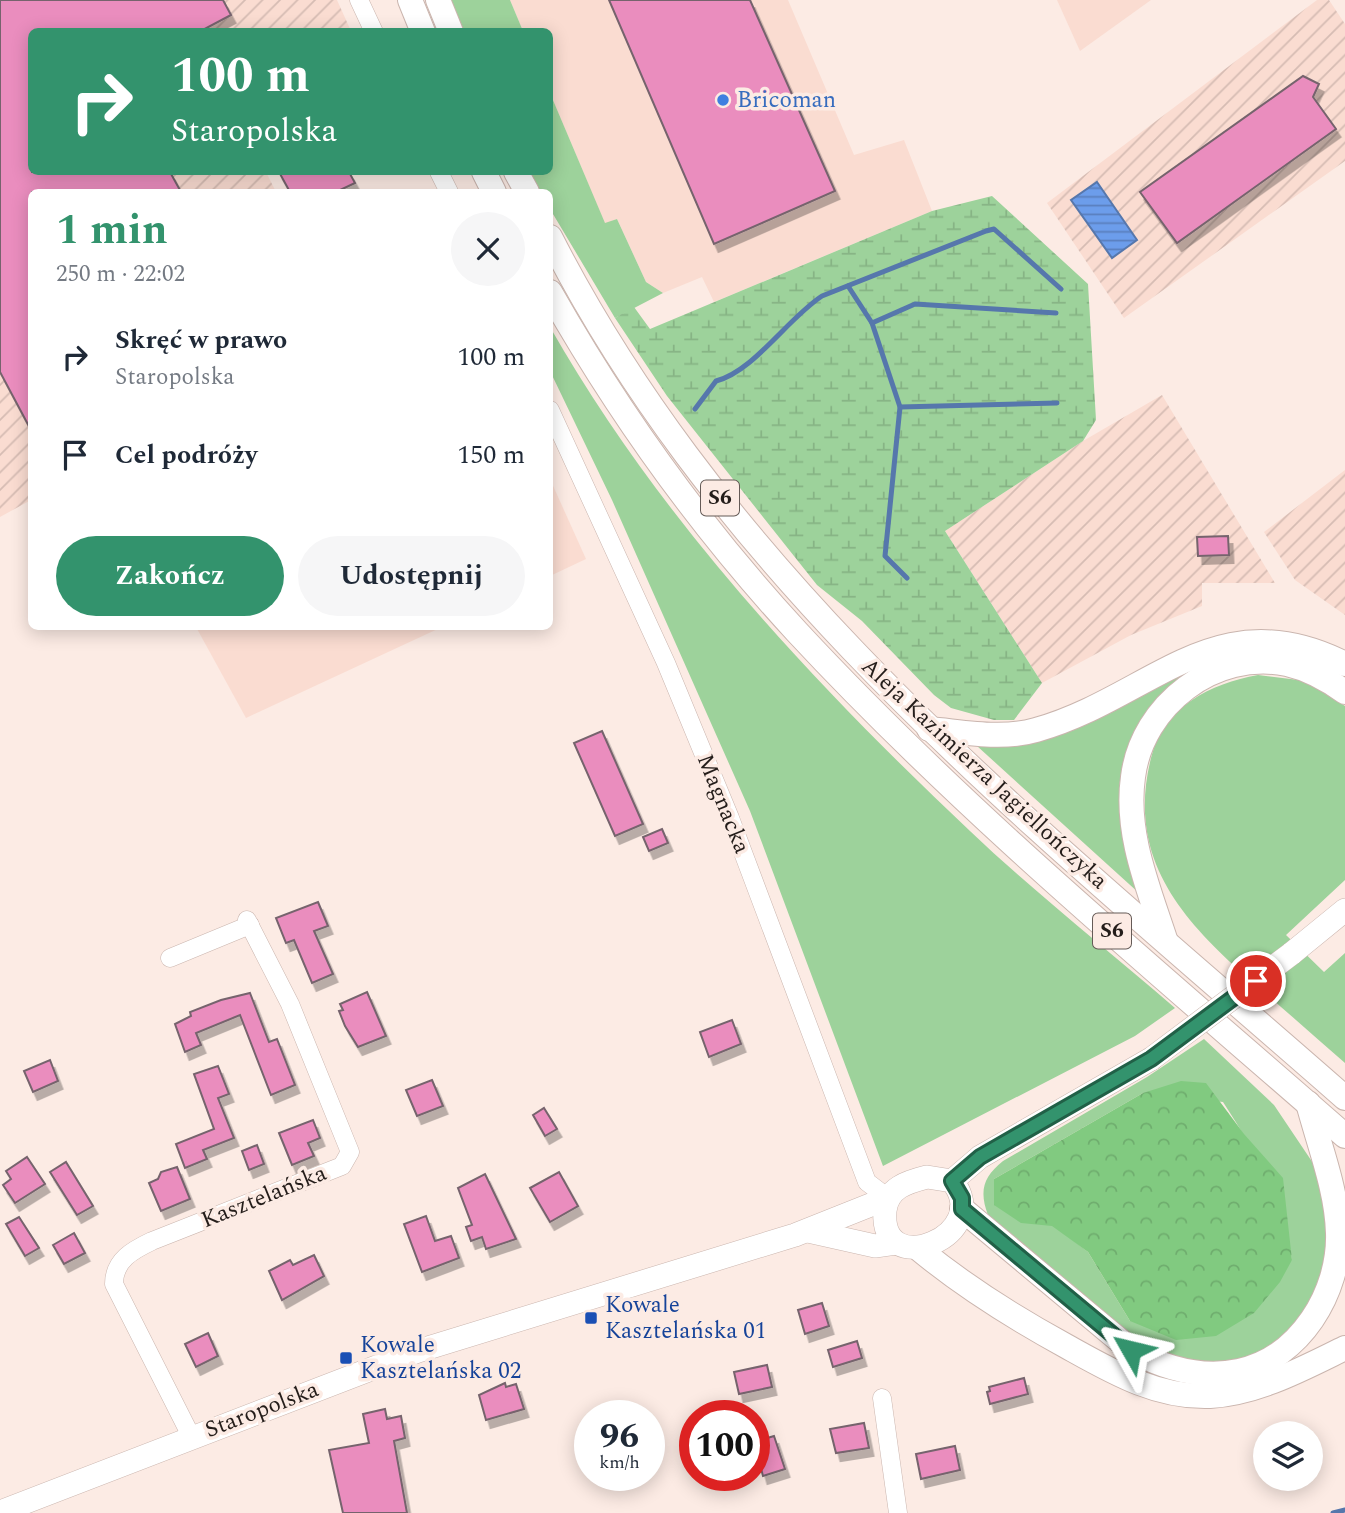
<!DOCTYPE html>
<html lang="pl">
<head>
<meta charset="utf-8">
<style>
	:root { --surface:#fff; --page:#f6f6f7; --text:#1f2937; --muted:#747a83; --accent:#33936d }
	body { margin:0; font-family:Spectral,serif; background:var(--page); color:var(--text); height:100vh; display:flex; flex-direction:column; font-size:26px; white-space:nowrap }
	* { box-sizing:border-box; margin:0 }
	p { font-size:23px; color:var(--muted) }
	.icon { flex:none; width:38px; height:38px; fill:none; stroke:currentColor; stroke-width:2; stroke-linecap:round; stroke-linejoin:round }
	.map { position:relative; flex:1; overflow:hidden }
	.side { position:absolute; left:28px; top:189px; width:525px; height:441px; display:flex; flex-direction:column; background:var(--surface); border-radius:10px; box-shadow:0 4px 18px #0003 }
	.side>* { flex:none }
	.guide { position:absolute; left:28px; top:28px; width:525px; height:147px; border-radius:10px; box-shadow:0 4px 18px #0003; background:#33936d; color:#fff; overflow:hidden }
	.tools { position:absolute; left:1253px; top:1421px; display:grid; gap:14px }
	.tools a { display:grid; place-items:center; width:70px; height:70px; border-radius:50%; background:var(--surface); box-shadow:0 4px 18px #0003; font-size:35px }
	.speed { position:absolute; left:574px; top:1400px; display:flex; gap:14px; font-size:35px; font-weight:700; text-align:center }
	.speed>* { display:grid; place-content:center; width:91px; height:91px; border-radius:50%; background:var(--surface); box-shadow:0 4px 18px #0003; line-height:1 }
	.speed small { font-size:18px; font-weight:400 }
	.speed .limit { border:10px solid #d22; background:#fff; color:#111 }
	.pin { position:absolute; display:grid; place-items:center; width:60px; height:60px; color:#fff; margin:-30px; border:4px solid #fff; border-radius:50%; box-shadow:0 2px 7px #0007 }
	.me { position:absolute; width:77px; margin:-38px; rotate:307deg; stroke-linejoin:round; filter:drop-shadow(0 0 5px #0008) }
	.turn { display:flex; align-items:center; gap:24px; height:147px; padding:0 28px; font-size:32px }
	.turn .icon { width:91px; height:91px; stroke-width:2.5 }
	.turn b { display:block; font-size:49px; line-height:60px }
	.round { display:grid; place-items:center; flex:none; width:74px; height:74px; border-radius:37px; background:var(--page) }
	.overview { display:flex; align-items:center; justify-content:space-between; height:119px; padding:0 28px }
	h1 { font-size:42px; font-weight:700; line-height:52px; color:var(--accent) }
	.button { display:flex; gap:14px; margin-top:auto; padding:14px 28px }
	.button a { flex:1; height:80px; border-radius:42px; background:var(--accent); color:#fff; font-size:28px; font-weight:700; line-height:80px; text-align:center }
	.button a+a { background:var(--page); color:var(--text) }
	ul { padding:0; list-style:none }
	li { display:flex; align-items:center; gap:21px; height:98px; padding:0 28px }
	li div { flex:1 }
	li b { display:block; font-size:26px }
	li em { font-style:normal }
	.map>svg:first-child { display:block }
</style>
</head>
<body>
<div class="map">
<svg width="1345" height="1513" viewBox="0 0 1345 1513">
	<defs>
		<pattern id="industrial-furrows" width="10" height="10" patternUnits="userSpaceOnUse" patternTransform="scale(1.75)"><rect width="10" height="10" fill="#fadcd1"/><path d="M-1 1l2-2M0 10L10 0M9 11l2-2" fill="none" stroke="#d6bcb3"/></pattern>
		<pattern id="forest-crowns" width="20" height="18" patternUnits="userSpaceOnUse" patternTransform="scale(1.75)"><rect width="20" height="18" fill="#81ca80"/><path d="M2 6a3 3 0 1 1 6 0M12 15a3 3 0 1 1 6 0" fill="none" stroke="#6fad6e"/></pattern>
		<pattern id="wetland-marsh" width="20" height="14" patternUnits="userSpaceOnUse" patternTransform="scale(1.75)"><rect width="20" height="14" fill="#9dd29b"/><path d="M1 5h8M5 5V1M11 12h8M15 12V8" fill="none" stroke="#87b485"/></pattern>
		<pattern id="water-rules" width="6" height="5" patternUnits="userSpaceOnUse" patternTransform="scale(1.75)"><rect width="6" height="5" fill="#6c9deb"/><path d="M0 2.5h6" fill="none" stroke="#597fbe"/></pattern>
		<filter id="shadow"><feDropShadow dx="4.5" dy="8" stdDeviation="0" flood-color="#0004"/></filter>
	</defs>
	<rect width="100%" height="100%" fill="#fcebe4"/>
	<g fill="#fadcd1">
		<path d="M 510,0 L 788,0 L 854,155 L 904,140 L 932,211 L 714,302 L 702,277 L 663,293 L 646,282 L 617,219 L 605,224 L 550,93 L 550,32 L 523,31 Z"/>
		<path d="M 1057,0 L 1151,0 L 1080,51 Z"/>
		<path d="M 550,479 L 586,559 L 550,576 Z"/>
		<path d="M 196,627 L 442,627 L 246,718 Z"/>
	</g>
	<g fill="url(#industrial-furrows)">
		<path d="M 0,0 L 337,0 L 351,31 L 32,32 L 32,172 L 266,172 L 276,192 L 32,192 L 31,500 L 0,517 Z"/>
		<path d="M 1317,0 L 1329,0 L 1345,24 L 1345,161 L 1124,318 L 1047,203 Z"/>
		<path d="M 1162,395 L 1275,583 L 1202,583 L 1202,606 L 1131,635 L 1042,683 L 945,531 L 1083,441 Z"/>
		<path d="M 1345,470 L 1345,615 L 1295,580 L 1264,532 Z"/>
	</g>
	<g fill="#9dd29b" fill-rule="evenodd">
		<path d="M 451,0 L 510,0 L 523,31 L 463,31 Z"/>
		<path d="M 550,93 L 605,223 L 617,219 L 646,282 L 663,293 L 615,318 L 550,209 L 550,192 L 540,192 L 529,172 L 550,172 Z"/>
		<path d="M 550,327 C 658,517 811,681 970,831 C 1035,893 1107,949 1175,1008 L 1135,1036 L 883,1166 L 750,811 L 612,500 L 550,371 Z"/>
		<path d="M 1186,672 C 1108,733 1106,806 1140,894 L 966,736 L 992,742 Z"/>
		<path d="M 1258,675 L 1307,681 L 1345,706 L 1345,880 L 1286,935 L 1324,972 L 1345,953 L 1345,1063 C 1315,1037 1286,1011 1256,985 C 1185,923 1125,861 1151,758 C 1164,706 1210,684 1258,675 Z"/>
		<path d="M 1204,1039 L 1274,1105 L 1315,1166 L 1323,1190 L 1329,1251 L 1305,1315 L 1277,1342 L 1253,1356 L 1208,1364 L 1151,1351 L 988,1215 C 979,1191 983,1177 1003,1161 L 1147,1077 ZM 1143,1093 L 1223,1102 C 1254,1149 1284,1204 1292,1260 L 1130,1321 L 1088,1252 L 994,1179 Z"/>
	</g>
	<path fill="url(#forest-crowns)" d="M 1181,1081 L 1206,1083 L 1244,1134 L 1283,1178 L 1292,1260 L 1280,1282 L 1254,1313 L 1216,1336 L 1176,1340 L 1130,1321 L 1088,1252 L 1052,1226 L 1021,1223 L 994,1205 L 994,1179 L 1143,1093 Z"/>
	<path fill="url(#wetland-marsh)" d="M 992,196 L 1088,284 L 1096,420 L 1083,441 L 945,531 L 1042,683 L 1014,720 L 994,720 L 951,708 L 934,695 L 862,621 L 817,585 L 667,396 L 615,318 L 634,307 L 650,329 L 932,211 Z"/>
	<path fill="url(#water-rules)" stroke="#5677ac" stroke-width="2" d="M 1097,182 L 1137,240 L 1112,258 L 1071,200 Z"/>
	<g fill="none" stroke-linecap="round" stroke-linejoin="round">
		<g stroke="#5677ac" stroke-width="5">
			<path d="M 848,286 L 872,323 L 900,407 L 885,556 L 907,578"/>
			<path d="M 872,323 L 915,304 L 1056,313"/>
			<path d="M 900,407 L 1057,403"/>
			<path d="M 695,409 L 716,381 C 754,371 787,319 822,296 L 986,231 L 994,229 L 1061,289"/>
			<path d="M 1333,1513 L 1345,1510"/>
		</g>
	</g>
	<g fill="#ea8dbe" stroke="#76646d" stroke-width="2" filter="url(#shadow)">
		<path d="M 0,0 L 223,0 L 231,15 L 199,32 L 32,32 L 32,172 L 170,172 L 181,192 L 32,192 L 32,432 L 0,372 Z"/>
		<path d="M 609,0 L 750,0 L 835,191 L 714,244 Z"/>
		<path d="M 1303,76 L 1319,84 L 1313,97 L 1336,129 L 1177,243 L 1140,192 Z"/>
		<path d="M 279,172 L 349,172 L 355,183 L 336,192 L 290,192 Z"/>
		<path d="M 1228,536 L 1229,555 L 1198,556 L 1197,537 Z"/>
		<path d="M 602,731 L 643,824 L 615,836 L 574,743 Z"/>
		<path d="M 662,829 L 668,843 L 649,851 L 643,837 Z"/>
		<path d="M 318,902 L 328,926 L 314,931 L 333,974 L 312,983 L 294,940 L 286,943 L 276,918 Z"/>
		<path d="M 367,992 L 386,1036 L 358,1047 L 345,1026 L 339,1011 L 343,1010 L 340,1004 Z"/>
		<path d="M 250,993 L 269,1042 L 277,1039 L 295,1085 L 271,1095 L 240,1015 L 196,1033 L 201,1045 L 185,1052 L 175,1024 L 191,1016 L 190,1012 L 221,1000 Z"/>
		<path d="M 732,1020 L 741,1044 L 709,1057 L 700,1032 Z"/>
		<path d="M 50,1060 L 58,1081 L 33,1092 L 24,1071 Z"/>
		<path d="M 218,1066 L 229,1094 L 218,1098 L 234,1138 L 203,1150 L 207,1159 L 185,1168 L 176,1144 L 214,1129 L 194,1074 Z"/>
		<path d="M 432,1080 L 443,1106 L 417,1116 L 406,1090 Z"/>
		<path d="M 544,1108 L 557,1129 L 545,1136 L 533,1115 Z"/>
		<path d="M 313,1120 L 320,1138 L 308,1143 L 314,1156 L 292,1165 L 279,1133 Z"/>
		<path d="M 257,1145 L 264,1164 L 249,1170 L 242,1151 Z"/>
		<path d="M 27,1157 L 45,1184 L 15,1203 L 3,1185 L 11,1179 L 6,1171 Z"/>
		<path d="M 66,1162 L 93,1206 L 77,1215 L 50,1172 Z"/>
		<path d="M 177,1167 L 190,1199 L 161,1211 L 149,1183 L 158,1179 L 161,1172 Z"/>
		<path d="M 559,1172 L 578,1206 L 550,1222 L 530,1188 Z"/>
		<path d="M 485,1174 L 516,1239 L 486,1249 L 482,1237 L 471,1241 L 466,1227 L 472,1225 L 458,1188 Z"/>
		<path d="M 426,1216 L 435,1241 L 451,1236 L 459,1258 L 422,1272 L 404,1224 Z"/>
		<path d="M 19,1217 L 39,1248 L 25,1256 L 6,1224 Z"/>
		<path d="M 74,1233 L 85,1253 L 64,1264 L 53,1245 Z"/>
		<path d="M 314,1255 L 324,1276 L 282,1300 L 269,1271 L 290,1260 L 293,1265 Z"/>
		<path d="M 822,1303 L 829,1326 L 805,1334 L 798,1310 Z"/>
		<path d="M 208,1333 L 218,1356 L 196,1367 L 185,1344 Z"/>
		<path d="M 857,1341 L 862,1358 L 833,1367 L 828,1350 Z"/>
		<path d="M 767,1365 L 772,1387 L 739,1394 L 734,1372 Z"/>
		<path d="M 1024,1378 L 1028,1394 L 990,1404 L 987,1392 L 990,1391 L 989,1387 Z"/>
		<path d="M 505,1383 L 506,1387 L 516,1384 L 524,1409 L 486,1420 L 479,1395 Z"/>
		<path d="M 385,1409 L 387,1419 L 401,1416 L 405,1438 L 394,1441 L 407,1513 L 343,1513 L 329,1450 L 369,1443 L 363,1414 Z"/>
		<path d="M 864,1423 L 869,1448 L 836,1453 L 830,1429 Z"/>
		<path d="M 774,1436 L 785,1469 L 763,1476 L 754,1442 Z"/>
		<path d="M 955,1446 L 960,1470 L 921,1479 L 916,1454 Z"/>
	</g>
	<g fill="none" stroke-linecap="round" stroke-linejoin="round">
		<g stroke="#cab5ae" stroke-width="19">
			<g id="minor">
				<path d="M 359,0 L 374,32"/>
				<path d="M 439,172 L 449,192"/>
				<path d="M 550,410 L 666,663 L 730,818 L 867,1182 L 888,1198"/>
				<path d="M 170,958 L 250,925"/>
				<path d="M 882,1398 L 898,1513"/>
				<path d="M 192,1438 L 114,1284 C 114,1260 133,1250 152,1241 L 342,1166 L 350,1152 L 290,1004 L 247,920"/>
			</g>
		</g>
		<g stroke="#cab5ae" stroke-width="24">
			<g id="major">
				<path d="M 1291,954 L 1345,910"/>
				<path d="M 927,1177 L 952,1181 C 996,1234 879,1283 885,1211 C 887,1188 907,1182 927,1177 Z"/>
				<path d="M 952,1181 L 980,1157 L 1151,1059"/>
				<path d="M 808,1231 L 875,1246 L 896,1243"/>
				<path d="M 0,1512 L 418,1351 L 795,1235 L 888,1198"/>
			</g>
		</g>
		<g stroke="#cab5ae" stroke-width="26">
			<g id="highway">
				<path d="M 410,0 L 423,32"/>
				<path d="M 438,0 L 451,32"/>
				<path d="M 484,172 L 494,192"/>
				<path d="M 516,172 L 527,192"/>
				<path d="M 550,237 C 731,592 1053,841 1345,1098"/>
				<path d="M 550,292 C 619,414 702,529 797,632 C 966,814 1159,973 1345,1136"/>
				<path d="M 929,729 C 964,732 1002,740 1036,730 C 1151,698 1216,598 1345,664"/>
				<path d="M 1165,939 C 1148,887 1125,833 1133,777 C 1142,705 1215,649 1287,664 C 1309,669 1327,679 1345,692"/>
				<path d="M 962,1209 L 1131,1350 C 1164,1368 1202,1379 1239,1371 C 1300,1358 1340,1292 1338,1233 C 1337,1190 1319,1145 1308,1103"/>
				<path d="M 919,1249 C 965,1287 1013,1317 1066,1346 C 1111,1371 1156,1398 1210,1396 C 1258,1393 1302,1369 1345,1348"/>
			</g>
		</g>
		<use href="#minor" stroke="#fff" stroke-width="18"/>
		<use href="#major" stroke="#fff" stroke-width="23"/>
		<use href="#highway" stroke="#fff" stroke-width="24"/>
		<g stroke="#cab5ae" stroke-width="24" stroke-linecap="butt">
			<path id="major-bridge" d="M 1151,1059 L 1291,954"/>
		</g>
		<use href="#major-bridge" stroke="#fff" stroke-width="23"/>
	</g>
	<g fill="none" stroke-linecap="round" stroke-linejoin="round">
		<g stroke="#216047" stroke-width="18">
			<path id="route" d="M 1131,1350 L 962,1209 L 962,1198 L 952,1181 L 980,1157 L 1151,1059 L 1256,981"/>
		</g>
		<use href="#route" stroke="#33936d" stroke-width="12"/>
	</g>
	<circle fill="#3f7fe0" stroke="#fcebe4" stroke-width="2.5" cx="723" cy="100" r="7"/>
	<g fill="#1a4fb4" stroke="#fcebe4" stroke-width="2.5">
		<rect x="584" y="1311" width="14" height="14" rx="3.5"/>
		<rect x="339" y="1351" width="14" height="14" rx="3.5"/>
	</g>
	<g text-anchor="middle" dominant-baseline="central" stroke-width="7" stroke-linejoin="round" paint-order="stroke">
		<g fill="#fcebe4" stroke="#655b57" stroke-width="2">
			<rect x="701" y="480.5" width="38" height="35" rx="5"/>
			<rect x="1093" y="913.5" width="38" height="35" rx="5"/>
		</g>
		<g font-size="21" font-weight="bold" fill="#241d1a">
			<text x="720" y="498">S6</text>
			<text x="1112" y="931">S6</text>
		</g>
		<g font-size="23" fill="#366cbe" stroke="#fcebe4" text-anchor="start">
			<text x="737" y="100">Bricoman</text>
		</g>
		<g font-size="23" fill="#241d1a" stroke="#fcebe4">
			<text transform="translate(984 774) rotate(43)">Aleja Kazimierza Jagiellończyka</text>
			<text transform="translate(723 804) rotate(68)">Magnacka</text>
			<text transform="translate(264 1197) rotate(-22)">Kasztelańska</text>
			<text transform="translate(262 1410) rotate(-21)">Staropolska</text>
		</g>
		<g font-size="23" fill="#164399" stroke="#fcebe4" text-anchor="start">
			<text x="605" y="1305">Kowale<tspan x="605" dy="26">Kasztelańska 01</tspan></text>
			<text x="360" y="1345">Kowale<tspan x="360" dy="26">Kasztelańska 02</tspan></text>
		</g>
	</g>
</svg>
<div class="tools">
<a><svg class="icon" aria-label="layers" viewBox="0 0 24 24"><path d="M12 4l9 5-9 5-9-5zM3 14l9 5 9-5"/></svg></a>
</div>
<div class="speed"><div>96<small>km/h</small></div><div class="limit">100</div></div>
<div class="pin" style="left:1256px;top:981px;background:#d93025"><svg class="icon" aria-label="arrive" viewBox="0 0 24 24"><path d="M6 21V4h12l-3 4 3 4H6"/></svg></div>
<svg class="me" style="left:1131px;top:1350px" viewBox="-20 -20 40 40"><path d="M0-17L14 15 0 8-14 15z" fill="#33936d" stroke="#fff" stroke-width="4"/></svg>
<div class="guide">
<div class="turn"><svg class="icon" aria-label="right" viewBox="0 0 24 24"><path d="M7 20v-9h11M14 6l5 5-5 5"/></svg><div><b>100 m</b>Staropolska</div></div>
</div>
<section class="side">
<div class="overview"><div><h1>1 min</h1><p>250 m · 22:02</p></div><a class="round"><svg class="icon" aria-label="close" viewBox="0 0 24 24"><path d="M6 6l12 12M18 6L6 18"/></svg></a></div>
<ul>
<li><svg class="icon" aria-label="right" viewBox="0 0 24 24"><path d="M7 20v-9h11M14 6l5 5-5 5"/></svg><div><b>Skręć w prawo</b><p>Staropolska</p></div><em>100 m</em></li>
<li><svg class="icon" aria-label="arrive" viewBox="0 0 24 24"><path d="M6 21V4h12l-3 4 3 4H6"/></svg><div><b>Cel podróży</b></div><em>150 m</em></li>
</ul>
<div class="button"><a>Zakończ</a><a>Udostępnij</a></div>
</section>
</div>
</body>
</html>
